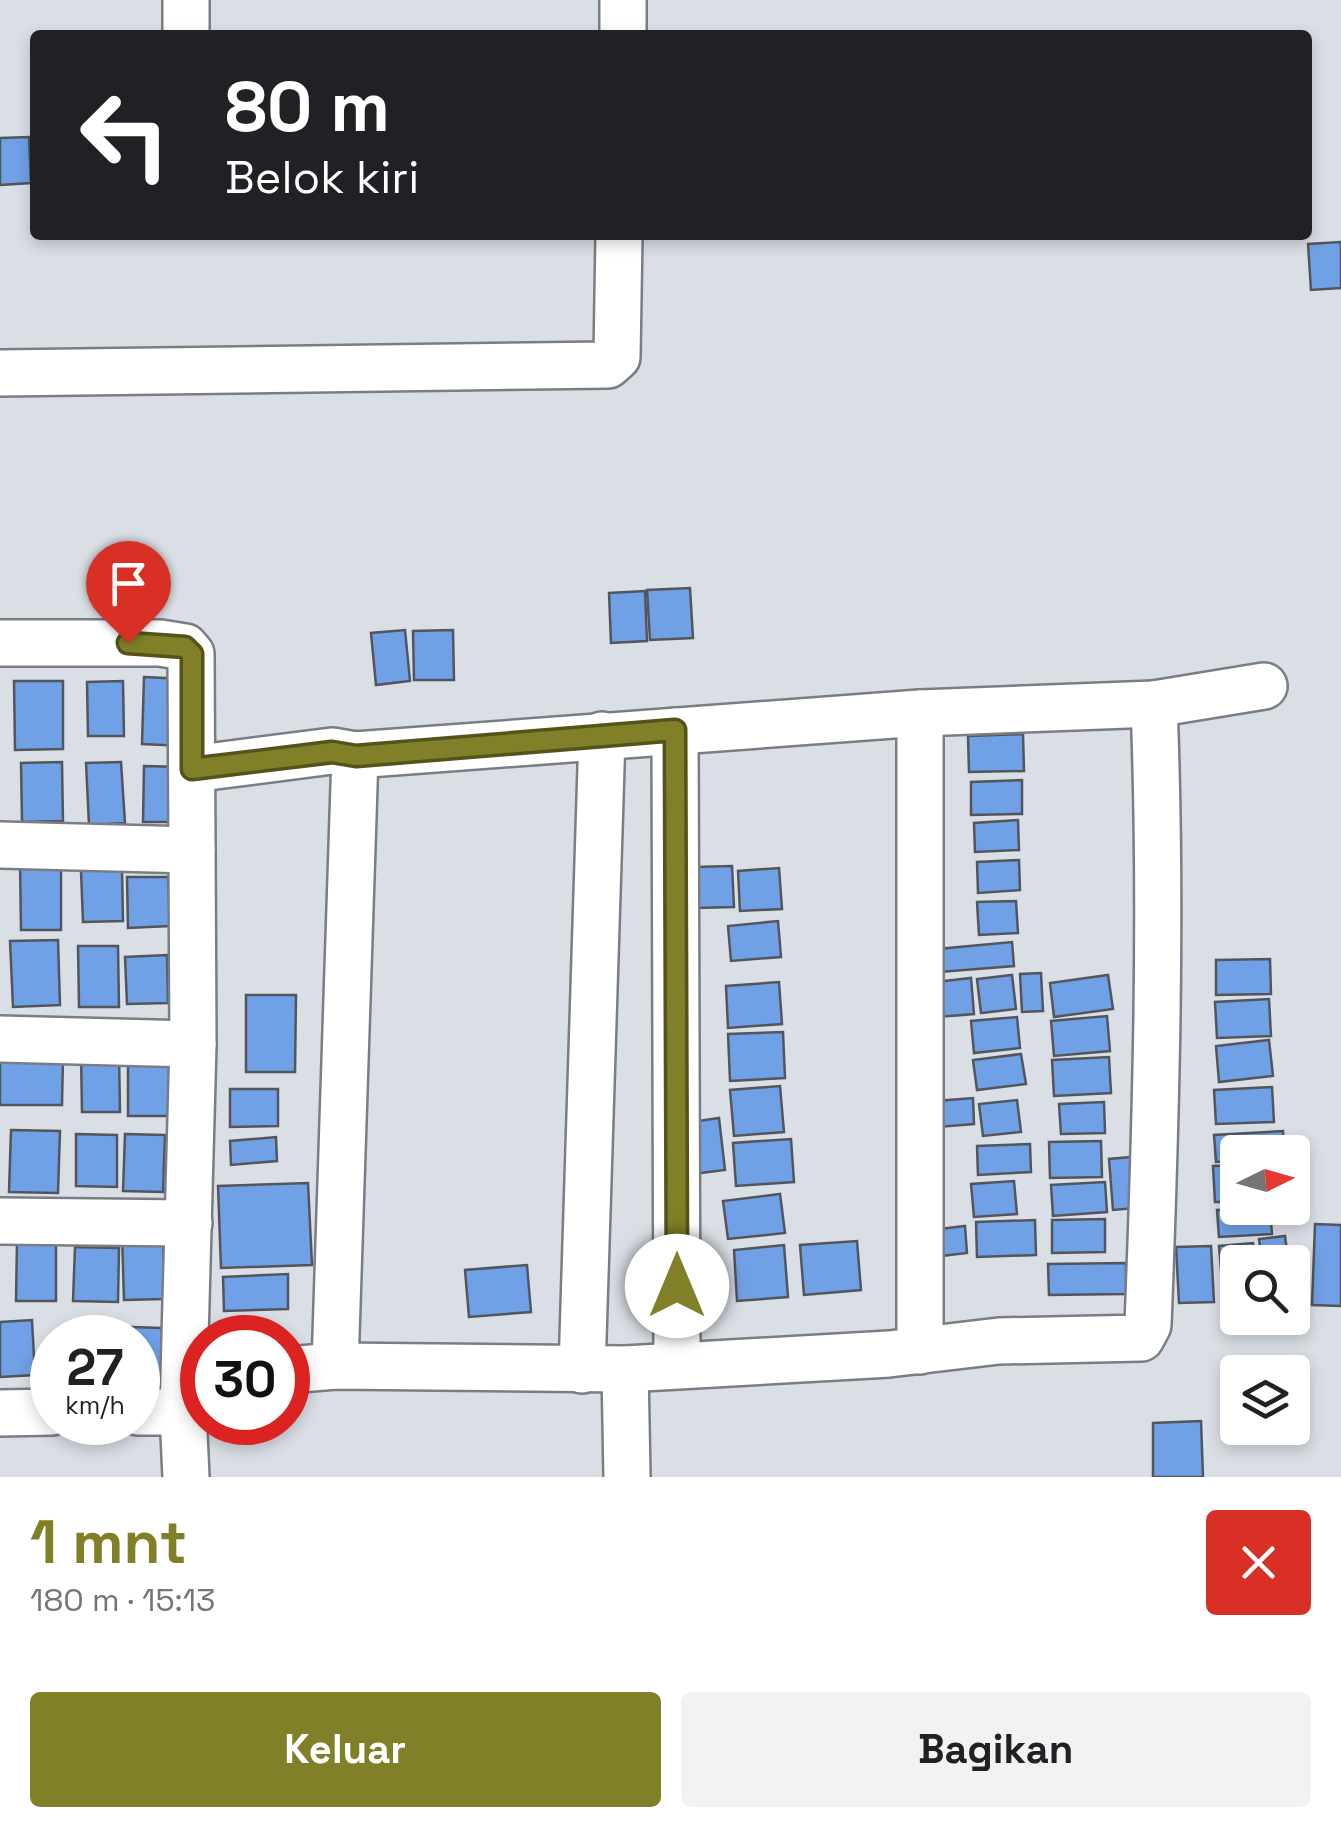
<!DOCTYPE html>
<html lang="id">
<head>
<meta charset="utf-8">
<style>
	:root { --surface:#fff; --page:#f2f2f2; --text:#202124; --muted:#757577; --accent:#818028 }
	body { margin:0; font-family:"Space Grotesk",sans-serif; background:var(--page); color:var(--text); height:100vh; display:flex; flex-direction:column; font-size:38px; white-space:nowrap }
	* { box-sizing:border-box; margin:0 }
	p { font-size:32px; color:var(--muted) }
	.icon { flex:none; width:55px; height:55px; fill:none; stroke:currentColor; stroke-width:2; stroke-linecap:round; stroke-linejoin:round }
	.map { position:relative; height:1477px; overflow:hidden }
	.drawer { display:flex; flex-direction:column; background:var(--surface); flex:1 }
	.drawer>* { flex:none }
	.guide { position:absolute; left:30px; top:30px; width:1282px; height:210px; border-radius:10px; box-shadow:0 5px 15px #0003; background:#202124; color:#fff; overflow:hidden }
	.needle { width:65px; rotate:85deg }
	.buttons { position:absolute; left:1220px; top:1135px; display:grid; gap:20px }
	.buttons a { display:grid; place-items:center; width:90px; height:90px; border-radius:10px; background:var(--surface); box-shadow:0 5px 15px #0003; font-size:50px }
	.speed { position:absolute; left:30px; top:1315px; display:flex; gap:20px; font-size:50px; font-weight:700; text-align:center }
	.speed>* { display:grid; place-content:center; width:130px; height:130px; border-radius:50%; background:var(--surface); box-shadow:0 5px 15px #0003; line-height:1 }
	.speed small { font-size:25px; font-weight:400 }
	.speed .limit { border:15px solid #d22; background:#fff; color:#111 }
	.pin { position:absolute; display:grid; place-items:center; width:85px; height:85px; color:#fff; margin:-102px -42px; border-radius:50% 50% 50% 0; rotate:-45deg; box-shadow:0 0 10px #0007 }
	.pin .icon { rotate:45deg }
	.me { position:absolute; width:110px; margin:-55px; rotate:0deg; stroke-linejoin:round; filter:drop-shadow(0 0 8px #0008) }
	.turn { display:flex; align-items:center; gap:35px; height:210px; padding:0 30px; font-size:45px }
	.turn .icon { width:130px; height:130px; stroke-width:2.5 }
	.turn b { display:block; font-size:70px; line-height:85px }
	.round { display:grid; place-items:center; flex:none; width:105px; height:105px; border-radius:10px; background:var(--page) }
	.headline { display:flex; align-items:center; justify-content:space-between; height:170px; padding:0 30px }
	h1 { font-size:60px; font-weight:600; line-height:75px; color:var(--accent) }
	.primary-button { display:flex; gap:20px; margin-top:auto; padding:20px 30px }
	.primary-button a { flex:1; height:115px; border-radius:10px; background:var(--accent); color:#fff; font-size:40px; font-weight:600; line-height:115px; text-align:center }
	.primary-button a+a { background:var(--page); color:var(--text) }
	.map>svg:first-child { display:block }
</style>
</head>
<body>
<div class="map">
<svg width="1341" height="1477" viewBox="0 0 1341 1477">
	<rect width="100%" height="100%" fill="#dadfe6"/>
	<g fill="#70a0e6" stroke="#52565c" stroke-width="2.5">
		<path d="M 29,137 L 31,183 L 0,185 L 0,138 Z"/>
		<path d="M 1341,242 L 1341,288 L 1311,290 L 1308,244 Z"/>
		<path d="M 690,588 L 693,638 L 650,640 L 647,590 Z"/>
		<path d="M 645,591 L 647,641 L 611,643 L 609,593 Z"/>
		<path d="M 405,630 L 410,681 L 376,685 L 371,633 Z"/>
		<path d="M 453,630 L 454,680 L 414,680 L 413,631 Z"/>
		<path d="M 144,677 L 186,679 L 184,746 L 142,744 Z"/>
		<path d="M 14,681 L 63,681 L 63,749 L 15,750 Z"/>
		<path d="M 123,681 L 124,736 L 88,736 L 87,682 Z"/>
		<path d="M 1023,734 L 1024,771 L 969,772 L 968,736 Z"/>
		<path d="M 62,762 L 63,821 L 22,822 L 21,763 Z"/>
		<path d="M 121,762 L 125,823 L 89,825 L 86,763 Z"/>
		<path d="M 144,766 L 183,767 L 183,822 L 143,822 Z"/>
		<path d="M 1022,780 L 1022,814 L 971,815 L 971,782 Z"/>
		<path d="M 1018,820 L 1019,850 L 975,852 L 974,823 Z"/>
		<path d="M 1019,860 L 1020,890 L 978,893 L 977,862 Z"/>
		<path d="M 20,863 L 61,863 L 61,930 L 21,930 Z"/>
		<path d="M 732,866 L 734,907 L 696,908 L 694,867 Z"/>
		<path d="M 779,868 L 782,909 L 740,911 L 738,871 Z"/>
		<path d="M 122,869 L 123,921 L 83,922 L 81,871 Z"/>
		<path d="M 127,877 L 168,877 L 170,926 L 128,928 Z"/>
		<path d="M 1016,901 L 1018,933 L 979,935 L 977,902 Z"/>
		<path d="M 778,921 L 781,957 L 731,961 L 728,926 Z"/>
		<path d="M 58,940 L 60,1005 L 13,1007 L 10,941 Z"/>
		<path d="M 1012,942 L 1014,966 L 940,972 L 938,949 Z"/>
		<path d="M 78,946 L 118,946 L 119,1007 L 79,1007 Z"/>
		<path d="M 167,955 L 168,1003 L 127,1004 L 125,957 Z"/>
		<path d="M 1270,959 L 1271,994 L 1216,995 L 1216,960 Z"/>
		<path d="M 1041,973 L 1043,1011 L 1022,1012 L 1020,974 Z"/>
		<path d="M 1012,975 L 1016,1009 L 981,1013 L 977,979 Z"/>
		<path d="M 1108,975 L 1113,1009 L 1054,1017 L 1050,983 Z"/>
		<path d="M 971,978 L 974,1014 L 938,1017 L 935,982 Z"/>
		<path d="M 779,982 L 782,1024 L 728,1028 L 726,986 Z"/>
		<path d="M 246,995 L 296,995 L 295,1072 L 246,1072 Z"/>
		<path d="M 1269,999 L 1271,1036 L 1217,1038 L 1215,1002 Z"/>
		<path d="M 1107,1016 L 1110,1051 L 1054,1056 L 1051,1021 Z"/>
		<path d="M 1017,1017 L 1020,1048 L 974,1053 L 971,1021 Z"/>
		<path d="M 783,1032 L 785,1078 L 730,1081 L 728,1034 Z"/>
		<path d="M 1269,1040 L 1273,1076 L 1219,1082 L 1216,1046 Z"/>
		<path d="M 81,1053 L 119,1053 L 120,1112 L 82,1112 Z"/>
		<path d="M 1021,1054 L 1026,1084 L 977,1090 L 973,1060 Z"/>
		<path d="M 0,1057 L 63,1058 L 62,1105 L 0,1105 Z"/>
		<path d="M 1109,1057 L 1111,1093 L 1054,1096 L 1052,1060 Z"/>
		<path d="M 128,1063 L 181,1063 L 182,1116 L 128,1116 Z"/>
		<path d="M 780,1086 L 784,1132 L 734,1136 L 730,1090 Z"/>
		<path d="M 1272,1087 L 1274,1122 L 1216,1124 L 1214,1090 Z"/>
		<path d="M 230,1089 L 278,1089 L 278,1126 L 230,1127 Z"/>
		<path d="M 973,1098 L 974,1124 L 938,1127 L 936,1101 Z"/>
		<path d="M 1017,1100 L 1021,1132 L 983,1136 L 979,1104 Z"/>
		<path d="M 1104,1102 L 1105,1133 L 1061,1134 L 1059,1104 Z"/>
		<path d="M 719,1118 L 725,1170 L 685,1175 L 678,1124 Z"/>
		<path d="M 11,1130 L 60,1131 L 58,1193 L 9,1192 Z"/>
		<path d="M 1283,1131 L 1284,1152 L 1238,1152 L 1238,1160 L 1216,1162 L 1214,1135 Z"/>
		<path d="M 76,1134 L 117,1135 L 117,1187 L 76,1186 Z"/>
		<path d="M 125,1134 L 165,1135 L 163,1192 L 123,1191 Z"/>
		<path d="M 276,1137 L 277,1161 L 231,1165 L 230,1141 Z"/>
		<path d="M 791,1139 L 794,1182 L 736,1186 L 733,1143 Z"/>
		<path d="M 1101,1141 L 1102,1177 L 1050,1178 L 1049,1142 Z"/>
		<path d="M 1030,1144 L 1031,1172 L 978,1175 L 977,1146 Z"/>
		<path d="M 1141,1156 L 1146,1207 L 1113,1210 L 1109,1159 Z"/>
		<path d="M 1238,1165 L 1238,1202 L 1215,1202 L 1213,1166 Z"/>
		<path d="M 1014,1181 L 1017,1214 L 974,1217 L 971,1184 Z"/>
		<path d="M 1105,1182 L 1107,1212 L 1053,1216 L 1051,1185 Z"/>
		<path d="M 308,1183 L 312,1265 L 221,1268 L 218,1186 Z"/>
		<path d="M 780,1194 L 785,1233 L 728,1239 L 723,1201 Z"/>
		<path d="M 1270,1208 L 1272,1234 L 1219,1237 L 1217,1210 Z"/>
		<path d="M 1105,1219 L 1105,1252 L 1052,1253 L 1052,1220 Z"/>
		<path d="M 1035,1220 L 1036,1255 L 977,1257 L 976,1222 Z"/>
		<path d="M 1315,1224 L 1341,1225 L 1341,1306 L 1312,1305 Z"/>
		<path d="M 965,1226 L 967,1253 L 941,1256 L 939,1229 Z"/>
		<path d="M 122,1235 L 163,1235 L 164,1299 L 124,1300 Z"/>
		<path d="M 1285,1236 L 1288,1259 L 1262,1262 L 1259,1239 Z"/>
		<path d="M 17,1241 L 56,1241 L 56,1301 L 16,1301 Z"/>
		<path d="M 857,1241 L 861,1290 L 804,1295 L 800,1245 Z"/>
		<path d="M 1253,1243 L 1254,1262 L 1238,1262 L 1238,1293 L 1223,1294 L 1219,1246 Z"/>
		<path d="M 784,1245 L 788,1297 L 737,1301 L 734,1250 Z"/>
		<path d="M 1211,1246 L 1214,1302 L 1179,1303 L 1176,1247 Z"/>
		<path d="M 75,1247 L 119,1248 L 118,1302 L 73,1301 Z"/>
		<path d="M 1126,1263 L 1126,1294 L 1049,1295 L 1048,1264 Z"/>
		<path d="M 527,1265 L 531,1312 L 469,1317 L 465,1270 Z"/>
		<path d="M 288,1274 L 288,1309 L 224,1311 L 223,1277 Z"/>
		<path d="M 32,1320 L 35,1375 L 0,1377 L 0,1322 Z"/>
		<path d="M 69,1325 L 162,1328 L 161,1379 L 138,1378 L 138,1338 L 69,1338 Z"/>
		<path d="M 1201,1421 L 1203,1477 L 1153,1477 L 1153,1423 Z"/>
	</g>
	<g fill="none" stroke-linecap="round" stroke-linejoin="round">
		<g stroke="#7a7e84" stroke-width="50">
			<g id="street">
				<path d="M 186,35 L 186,0"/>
				<path d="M 623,35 L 623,0"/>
				<path d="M 0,373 L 608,365 L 617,357 L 619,235"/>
				<path d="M 0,643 L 160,643 L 185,647 L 191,654 L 193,1044 L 183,1412 L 186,1477"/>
				<path d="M 920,713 L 920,1351"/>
				<path d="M 675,731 L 677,1365"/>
				<path d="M 192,769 L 332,751 L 355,755 L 920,713 L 1154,704 L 1264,686"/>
				<path d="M 0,845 L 192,850"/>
				<path d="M 0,1039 L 193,1044"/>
				<path d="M 0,1221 L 189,1223"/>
				<path d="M 335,1366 L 355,755"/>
				<path d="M 625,1369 L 627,1477"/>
				<path d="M 288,1370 L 335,1366 L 625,1369 L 889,1354 L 999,1341 L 1141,1338 L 1148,1325 C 1156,1118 1162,912 1154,704"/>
				<path d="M 582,1370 L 602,735"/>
				<path d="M 138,1412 L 183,1412"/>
				<path d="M 0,1413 L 52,1412"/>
			</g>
		</g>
		<use href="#street" stroke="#fff" stroke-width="45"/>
	</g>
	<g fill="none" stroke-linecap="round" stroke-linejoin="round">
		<g stroke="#54531a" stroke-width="25">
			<path id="route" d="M 128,643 L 185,647 L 192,654 L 192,769 L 332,752 L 356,756 L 675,730 L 677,1286"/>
		</g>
		<use href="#route" stroke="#818028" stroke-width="18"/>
	</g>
</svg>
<div class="buttons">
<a><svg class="needle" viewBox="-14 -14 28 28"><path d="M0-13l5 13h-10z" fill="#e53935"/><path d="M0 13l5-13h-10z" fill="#757577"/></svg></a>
<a><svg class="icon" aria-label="search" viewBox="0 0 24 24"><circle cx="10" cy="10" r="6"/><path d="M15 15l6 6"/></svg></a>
<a><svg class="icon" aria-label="layers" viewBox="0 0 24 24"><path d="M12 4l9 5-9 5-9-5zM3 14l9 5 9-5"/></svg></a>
</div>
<div class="speed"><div>27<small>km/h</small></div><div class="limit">30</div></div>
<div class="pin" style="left:128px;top:643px;background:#d93025"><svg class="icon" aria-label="arrive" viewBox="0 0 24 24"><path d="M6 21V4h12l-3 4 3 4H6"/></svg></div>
<svg class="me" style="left:677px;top:1286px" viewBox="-20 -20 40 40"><circle r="19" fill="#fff"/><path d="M0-13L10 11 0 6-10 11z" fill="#818028"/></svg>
<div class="guide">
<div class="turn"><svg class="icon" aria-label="left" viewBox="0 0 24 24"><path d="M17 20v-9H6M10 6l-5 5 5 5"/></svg><div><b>80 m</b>Belok kiri</div></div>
</div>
</div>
<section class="drawer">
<div class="headline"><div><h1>1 mnt</h1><p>180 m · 15:13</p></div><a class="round" style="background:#d93025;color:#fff"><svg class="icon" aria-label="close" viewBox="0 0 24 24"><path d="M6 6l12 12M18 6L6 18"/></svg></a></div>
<div class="primary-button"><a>Keluar</a><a>Bagikan</a></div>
</section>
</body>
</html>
